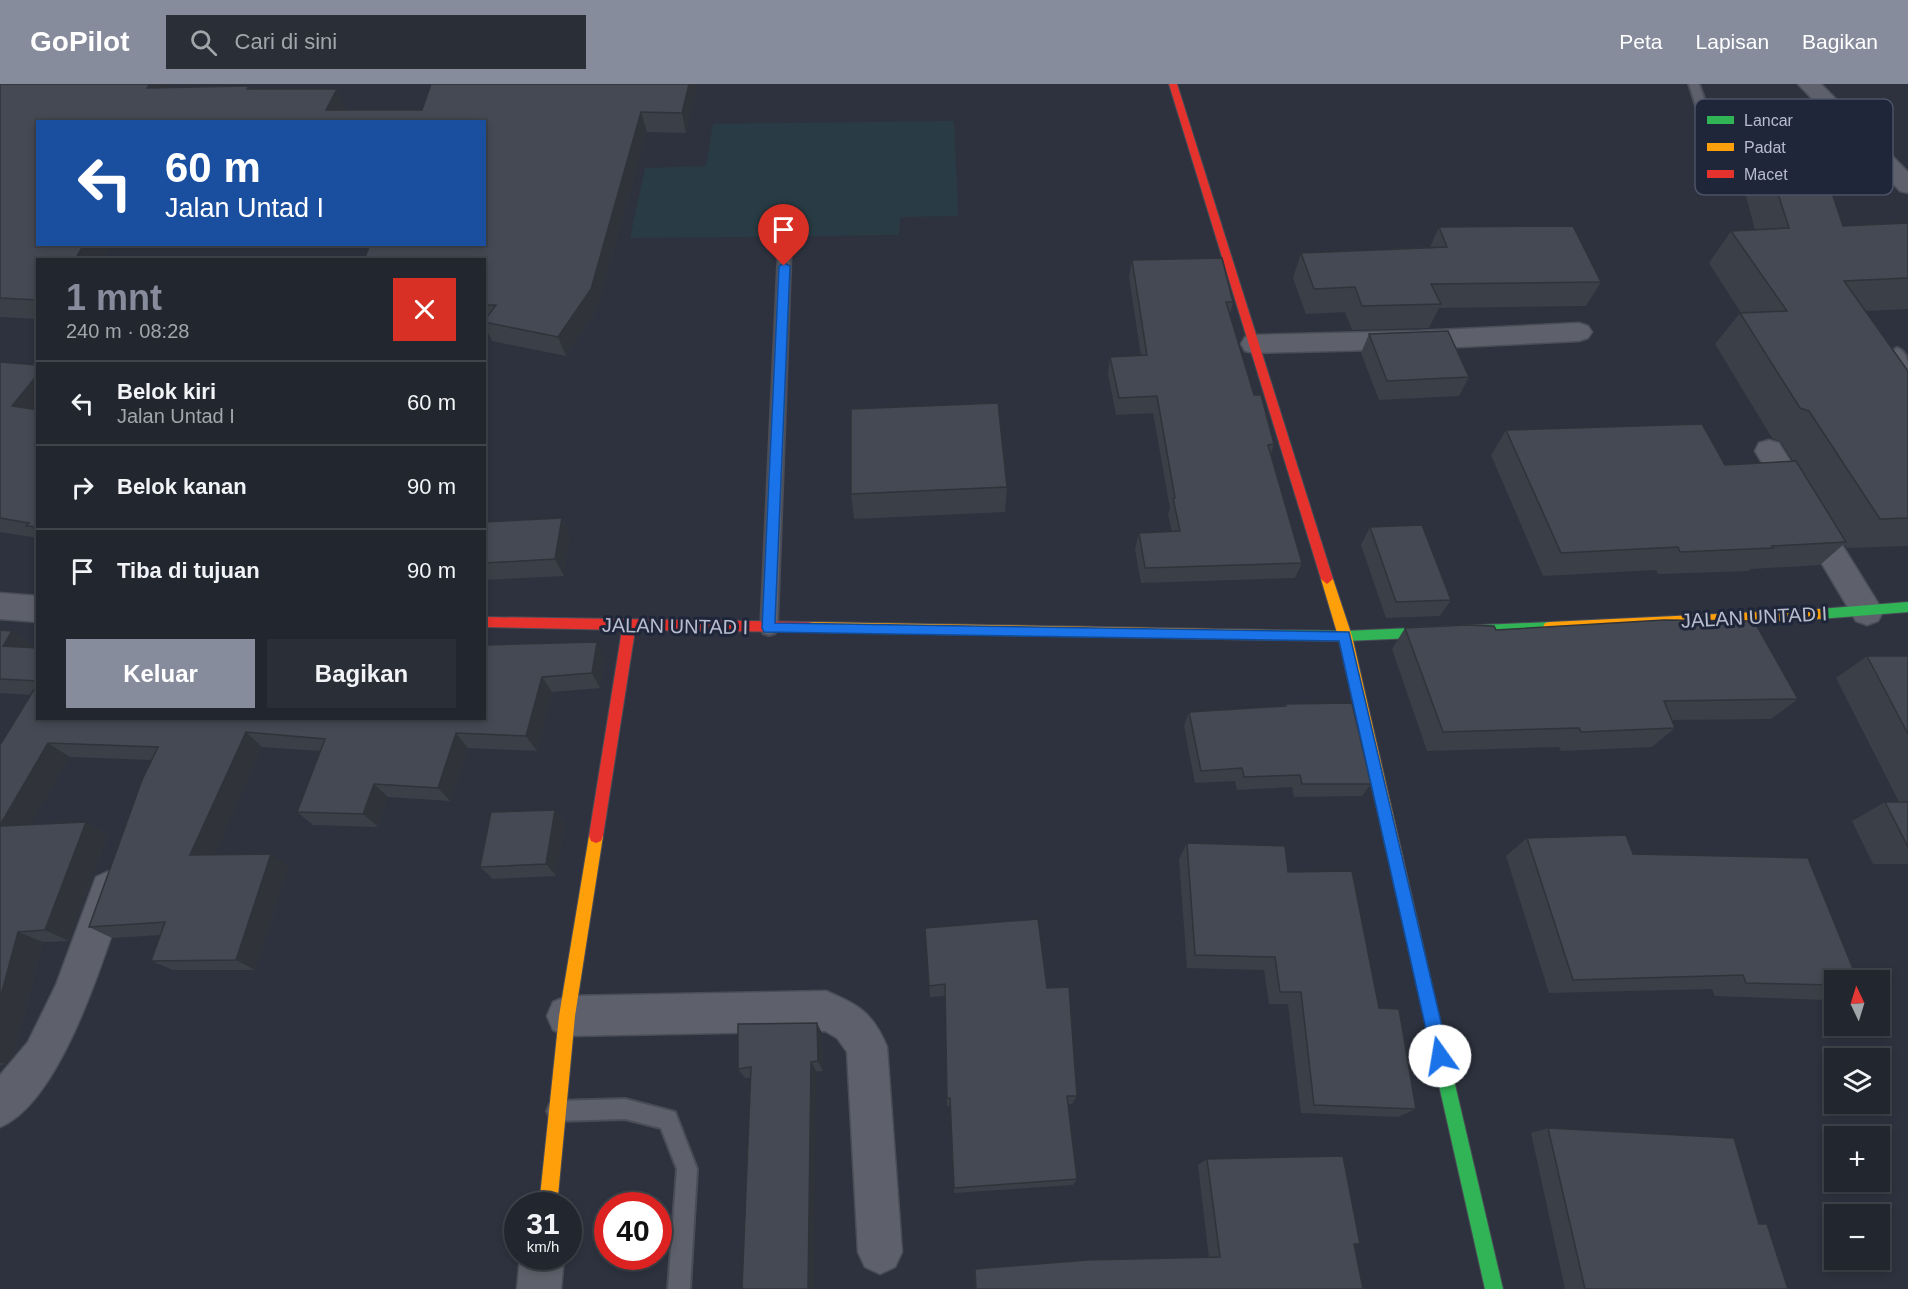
<!DOCTYPE html>
<html lang="id">
<head>
<meta charset="utf-8">
<style>
	:root { --surface:#22262e; --page:#2a2e36; --text:#f1f3f6; --muted:#a2a5aa; --line:#3f434a; --accent:#878c9c }
	body { margin:0; font-family:Arial,sans-serif; background:var(--page); color:var(--text); height:100vh; display:flex; flex-direction:column; font-size:22px; white-space:nowrap }
	* { box-sizing:border-box; margin:0 }
	p { font-size:20px; color:var(--muted) }
	.icon { flex:none; width:33px; height:33px; fill:none; stroke:currentColor; stroke-width:2; stroke-linecap:round; stroke-linejoin:round }
	.map { position:relative; flex:1; overflow:hidden }
	.drawer { position:absolute; left:36px; top:174px; width:450px; height:462px; display:flex; flex-direction:column; background:var(--surface); border-radius:0px; box-shadow:0 3px 9px #0003,0 0 0 2px var(--line) }
	.drawer>* { flex:none }
	.hud { position:absolute; left:36px; top:36px; width:450px; height:126px; border-radius:0px; box-shadow:0 3px 9px #0003,0 0 0 2px var(--line); background:#1a4fa0; color:#fff; overflow:hidden }
	.needle { width:39px; rotate:356deg }
	.buttons { position:absolute; left:1824px; top:886px; display:grid; gap:12px }
	.buttons a { display:grid; place-items:center; width:66px; height:66px; border-radius:0px; background:var(--surface); box-shadow:0 3px 9px #0003,0 0 0 2px var(--line); font-size:30px }
	.speed { position:absolute; left:504px; top:1108px; display:flex; gap:12px; font-size:30px; font-weight:700; text-align:center }
	.speed>* { display:grid; place-content:center; width:78px; height:78px; border-radius:50%; background:var(--surface); box-shadow:0 3px 9px #0003,0 0 0 2px var(--line); line-height:1 }
	.speed small { font-size:15px; font-weight:400 }
	.speed .limit { border:9px solid #d22; background:#fff; color:#111 }
	.pin { position:absolute; display:grid; place-items:center; width:51px; height:51px; color:#fff; margin:-62px -26px; border-radius:50% 50% 50% 0; rotate:-45deg; box-shadow:0 0 6px #0007 }
	.pin .icon { rotate:45deg }
	.me { position:absolute; width:66px; margin:-33px; rotate:347deg; stroke-linejoin:round; filter:drop-shadow(0 0 4px #0008) }
	.turn { display:flex; align-items:center; gap:21px; height:126px; padding:0 30px; font-size:27px }
	.turn .icon { width:78px; height:78px; stroke-width:2.5 }
	.turn b { display:block; font-size:42px; line-height:51px }
	.round { display:grid; place-items:center; flex:none; width:63px; height:63px; border-radius:0px; background:var(--page) }
	.summary { display:flex; align-items:center; justify-content:space-between; height:102px; padding:0 30px }
	h1 { font-size:36px; font-weight:700; line-height:45px; color:var(--accent) }
	.button { display:flex; gap:12px; margin-top:auto; padding:12px 30px }
	.button a { flex:1; height:69px; border-radius:0px; background:var(--accent); color:#fff; font-size:24px; font-weight:700; line-height:69px; text-align:center }
	.button a+a { background:var(--page); color:var(--text) }
	ul { padding:0; list-style:none }
	li { display:flex; align-items:center; gap:18px; height:84px; padding:0 30px; border-top:2px solid var(--line) }
	li div { flex:1 }
	li b { display:block; font-size:22px }
	li em { font-style:normal }
	header { display:flex; align-items:center; gap:36px; box-sizing:border-box; height:84px; padding:0 30px; background:var(--accent); color:#fff }
	header strong { font-size:28px }
	nav { display:flex; gap:33px; margin-inline-start:auto; font-size:21px }
	.search { width:420px; height:54px; background:var(--page); display:flex; align-items:center; gap:15px; box-sizing:border-box; padding:0 21px; border-radius:0px; color:var(--muted); font-size:22px }
	.map>svg:first-child { display:block }
</style>
</head>
<body>
<header>
<strong>GoPilot</strong>
<div class="search"><svg class="icon" aria-label="search" viewBox="0 0 24 24"><circle cx="10" cy="10" r="6"/><path d="M15 15l6 6"/></svg>Cari di sini</div>
<nav><a>Peta</a><a>Lapisan</a><a>Bagikan</a></nav>
</header>
<div class="map">
<svg width="1908" height="1205" viewBox="0 0 1908 1205">
	<rect width="100%" height="100%" fill="#2d323e"/>
	<path fill="#293c45" d="M 954,37 L 958,132 L 900,133 L 899,151 L 630,154 L 645,84 L 706,82 L 713,40 Z"/>
	<g fill="none" stroke-linecap="round" stroke-linejoin="round">
		<g stroke="#4a4d57" stroke-width="4">
			<g id="lane">
				<path d="M 1689,0 L 1699,0 L 1718,54 L 1716,56 L 1712,57 L 1706,54 Z"/>
				<path d="M 785,156 L 791,160 L 777,544 L 775,549 L 769,551 L 763,549 L 761,544 L 779,160 Z"/>
				<path d="M 1897,264 C 1908,268 1908,279 1908,290 L 1903,288 L 1890,269 Z"/>
				<path d="M 625,1015 L 675,1028 L 697,1085 L 690,1205 L 668,1205 L 677,1085 L 661,1044 L 625,1035 L 557,1037 L 550,1034 L 547,1027 L 550,1020 L 557,1017 Z"/>
			</g>
		</g>
		<g stroke="#4a4d57" stroke-width="3">
			<g id="street">
				<path d="M 1798,0 L 1821,0 L 1908,88 L 1908,109 L 1900,107 Z"/>
				<path d="M 1579,239 L 1588,242 L 1592,248 L 1588,254 L 1579,257 L 1418,265 L 1254,269 L 1245,267 L 1241,260 L 1245,253 L 1254,251 L 1418,247 Z"/>
				<path d="M 1769,356 L 1779,359 L 1878,519 L 1883,528 L 1878,537 L 1867,541 L 1856,537 L 1755,367 L 1759,359 Z"/>
				<path d="M 0,509 L 38,512 L 38,538 L 0,535 Z"/>
				<path d="M 109,787 L 122,793 L 127,805 C 106,867 62,1018 0,1043 L 0,991 L 28,958 L 56,901 L 96,793 Z"/>
				<path d="M 826,907 C 859,921 873,929 887,963 L 902,1168 L 895,1183 L 880,1190 L 865,1183 L 858,1168 L 847,968 L 837,954 L 825,947 L 567,952 L 553,946 L 547,932 L 553,918 L 567,912 Z"/>
				<path d="M 520,1173 L 564,1173 L 561,1205 L 517,1205 Z"/>
			</g>
		</g>
		<g stroke="#4a4d57" stroke-width="2">
			<g id="fast">
				<path d="M 1908,518 L 1908,528 L 1819,535 L 1814,534 L 1813,530 L 1814,526 L 1819,525 Z"/>
				<path d="M 1550,538 L 1555,539 L 1557,543 L 1555,547 L 1550,548 L 1345,557 L 1273,556 L 1268,555 L 1266,551 L 1268,547 L 1273,546 L 1345,547 Z"/>
				<path d="M 1444,980 L 1450,982 L 1452,988 L 1503,1205 L 1485,1205 L 1436,988 L 1438,982 Z"/>
			</g>
		</g>
		<g stroke="#4a4d57" stroke-width="2">
			<g id="slow">
				<path d="M 1327,490 L 1333,495 L 1352,552 L 1452,988 L 1450,994 L 1444,996 L 1438,994 L 1436,988 L 1338,552 L 1321,495 Z"/>
				<path d="M 1819,525 L 1824,526 L 1825,530 L 1824,534 L 1819,535 L 1550,548 L 1545,547 L 1543,543 L 1545,539 L 1550,538 Z"/>
				<path d="M 808,538 L 1273,546 L 1278,547 L 1280,551 L 1278,555 L 1273,556 L 808,548 L 803,547 L 801,543 L 803,539 Z"/>
				<path d="M 596,745 L 601,747 L 603,752 L 575,932 L 557,1122 L 539,1122 L 559,932 L 589,752 L 591,747 Z"/>
			</g>
		</g>
		<g stroke="#4a4d57" stroke-width="2">
			<g id="jam">
				<path d="M 1169,0 L 1177,0 L 1333,495 L 1327,500 L 1321,495 Z"/>
				<path d="M 484,533 L 808,538 L 813,539 L 815,543 L 813,547 L 808,548 L 635,546 L 603,752 L 601,757 L 596,759 L 591,757 L 589,752 L 622,546 L 484,543 Z"/>
			</g>
		</g>
		<use href="#lane" fill="#5e616b" fill-rule="evenodd"/>
		<use href="#street" fill="#5e616b" fill-rule="evenodd"/>
		<use href="#fast" fill="#30b455" fill-rule="evenodd"/>
		<use href="#slow" fill="#ff9f0a" fill-rule="evenodd"/>
		<use href="#jam" fill="#e5322d" fill-rule="evenodd"/>
	</g>
	<g fill="#3b3f47">
		<path d="M 0,0 L 172,4 L 249,2 L 250,5 L 337,5 L 347,26 L 422,26 L 697,3 L 686,49 L 647,48 L 597,225 L 566,272 L 492,257 L 484,241 L 484,38 L 38,38 L 38,160 L 111,160 L 103,174 L 144,175 L 145,176 L 38,176 L 38,235 L 0,233 Z"/>
		<path d="M 1767,75 L 1843,142 L 1908,139 L 1908,225 L 1865,227 L 1908,287 L 1908,462 L 1847,464 L 1844,460 L 1820,481 L 1751,485 L 1749,487 L 1658,490 L 1656,486 L 1543,492 L 1491,371 L 1506,346 L 1725,381 L 1793,377 L 1781,358 L 1772,354 L 1715,260 L 1740,229 L 1741,229 L 1709,179 L 1731,147 L 1755,146 L 1745,108 Z"/>
		<path d="M 1439,143 L 1601,198 L 1586,222 L 1439,224 L 1429,244 L 1352,246 L 1345,228 L 1306,230 L 1293,194 L 1301,169 L 1430,163 Z"/>
		<path d="M 1132,176 L 1233,218 L 1230,230 L 1254,311 L 1274,360 L 1271,370 L 1302,479 L 1295,494 L 1141,499 L 1135,465 L 1139,449 L 1172,448 L 1168,430 L 1170,424 L 1153,329 L 1116,331 L 1108,290 L 1110,273 L 1141,272 L 1129,193 Z"/>
		<path d="M 1369,250 L 1469,293 L 1459,312 L 1379,316 L 1361,269 Z"/>
		<path d="M 0,278 L 38,281 L 38,454 L 0,448 Z"/>
		<path d="M 1007,403 L 1005,428 L 854,435 L 851,410 Z"/>
		<path d="M 562,434 L 570,451 L 564,492 L 484,496 L 484,438 Z"/>
		<path d="M 1370,443 L 1451,516 L 1440,532 L 1386,534 L 1361,461 Z"/>
		<path d="M 1405,544 L 1496,546 L 1798,615 L 1771,635 L 1672,636 L 1675,644 L 1652,663 L 1561,667 L 1559,663 L 1427,667 L 1392,565 Z"/>
		<path d="M 0,546 L 12,547 L 34,562 L 33,564 L 38,564 L 38,634 L 484,634 L 484,561 L 605,574 L 600,604 L 552,608 L 537,667 L 468,664 L 450,717 L 388,713 L 378,743 L 313,741 L 297,728 L 320,667 L 262,663 L 215,771 L 289,782 L 255,886 L 173,886 L 151,877 L 161,851 L 112,854 L 89,843 L 152,676 L 70,673 L 31,740 L 86,738 L 108,751 L 69,857 L 43,858 L 14,971 L 6,980 L 0,981 L 0,661 L 31,611 L 0,609 Z"/>
		<path d="M 1867,572 L 1908,572 L 1908,780 L 1873,780 L 1852,737 L 1885,718 L 1899,718 L 1836,594 Z"/>
		<path d="M 1285,620 L 1371,700 L 1362,712 L 1294,713 L 1292,703 L 1237,706 L 1235,697 L 1195,699 L 1184,642 L 1189,628 L 1284,622 Z"/>
		<path d="M 555,726 L 565,739 L 556,792 L 493,795 L 480,783 Z"/>
		<path d="M 1527,754 L 1633,770 L 1834,897 L 1834,912 L 1825,916 L 1715,912 L 1712,905 L 1549,909 L 1506,772 Z"/>
		<path d="M 1187,759 L 1288,788 L 1379,924 L 1416,1025 L 1398,1033 L 1301,1029 L 1288,920 L 1269,920 L 1264,886 L 1187,884 L 1179,775 Z"/>
		<path d="M 925,844 L 1047,904 L 1077,1012 L 1072,1020 L 1068,1020 L 1077,1095 L 1073,1101 L 954,1109 L 950,1022 L 947,1022 L 945,912 L 930,913 Z"/>
		<path d="M 822,949 L 823,987 L 745,994 L 738,985 Z"/>
		<path d="M 1548,1044 L 1759,1140 L 1788,1205 L 1565,1205 L 1531,1049 Z"/>
		<path d="M 1207,1075 L 1360,1160 L 1354,1161 L 1363,1205 L 975,1205 L 974,1187 L 975,1185 L 1209,1174 L 1198,1081 Z"/>
	</g>
	<g fill="#30333a">
		<path d="M 150,0 L 175,0 L 160,24 L 147,4 Z"/>
		<path d="M 689,0 L 697,0 L 697,3 L 686,49 L 682,29 Z"/>
		<path d="M 337,5 L 347,25 L 341,38 L 326,26 Z"/>
		<path d="M 641,28 L 647,48 L 597,225 L 566,272 L 558,253 Z"/>
		<path d="M 84,160 L 111,160 L 103,176 L 76,174 Z"/>
		<path d="M 38,290 L 38,332 L 12,322 Z"/>
		<path d="M 562,434 L 570,451 L 564,492 L 555,475 Z"/>
		<path d="M 12,547 L 34,562 L 24,578 L 3,562 Z"/>
		<path d="M 597,558 L 605,574 L 600,604 L 592,589 Z"/>
		<path d="M 542,593 L 552,608 L 537,667 L 526,652 Z"/>
		<path d="M 246,648 L 262,663 L 210,783 L 190,771 Z"/>
		<path d="M 456,649 L 468,664 L 450,717 L 438,704 Z"/>
		<path d="M 48,659 L 70,673 L 24,754 L 0,742 Z"/>
		<path d="M 374,700 L 388,713 L 378,743 L 363,730 Z"/>
		<path d="M 555,726 L 565,739 L 556,792 L 546,780 Z"/>
		<path d="M 86,738 L 108,751 L 69,857 L 45,846 Z"/>
		<path d="M 271,770 L 289,782 L 255,886 L 236,876 Z"/>
		<path d="M 18,848 L 43,858 L 14,971 L 6,980 L 0,979 L 0,915 Z"/>
		<path d="M 817,939 L 822,949 L 823,987 L 818,977 Z"/>
		<path d="M 811,978 L 816,987 L 814,1205 L 808,1205 Z"/>
	</g>
	<g fill="#454953" stroke="#30333a" stroke-width="1.5">
		<path d="M 0,0 L 150,0 L 147,4 L 249,2 L 247,5 L 337,5 L 326,26 L 422,26 L 431,0 L 689,0 L 682,29 L 641,28 L 591,205 L 558,253 L 484,238 L 484,237 L 496,221 L 484,221 L 484,176 L 364,176 L 370,160 L 484,160 L 484,38 L 38,38 L 38,160 L 84,160 L 76,174 L 144,175 L 143,176 L 38,176 L 38,216 L 0,214 Z"/>
		<path d="M 1767,75 L 1823,82 L 1843,142 L 1908,139 L 1908,194 L 1844,197 L 1908,287 L 1908,434 L 1880,435 L 1809,327 L 1800,324 L 1740,229 L 1787,227 L 1731,147 L 1789,144 Z"/>
		<path d="M 1573,142 L 1601,198 L 1431,200 L 1441,220 L 1362,222 L 1355,203 L 1314,205 L 1301,169 L 1447,163 L 1439,143 Z"/>
		<path d="M 1222,174 L 1233,218 L 1226,218 L 1254,311 L 1261,311 L 1274,360 L 1268,361 L 1302,479 L 1145,484 L 1139,449 L 1180,447 L 1173,414 L 1175,414 L 1157,312 L 1119,314 L 1110,273 L 1147,271 L 1132,176 Z"/>
		<path d="M 1448,247 L 1469,293 L 1387,297 L 1369,250 Z"/>
		<path d="M 0,278 L 38,281 L 38,290 L 12,322 L 38,326 L 38,443 L 26,442 L 29,439 L 0,434 Z"/>
		<path d="M 998,319 L 1007,403 L 851,410 L 851,325 Z"/>
		<path d="M 1702,340 L 1725,381 L 1796,377 L 1846,458 L 1772,462 L 1773,464 L 1680,468 L 1678,463 L 1561,469 L 1506,346 Z"/>
		<path d="M 562,434 L 555,475 L 484,479 L 484,438 Z"/>
		<path d="M 1422,441 L 1451,516 L 1396,518 L 1370,443 Z"/>
		<path d="M 1664,536 L 1754,537 L 1798,615 L 1664,617 L 1675,644 L 1581,648 L 1579,644 L 1443,648 L 1405,544 L 1466,541 L 1494,542 L 1496,546 Z"/>
		<path d="M 0,546 L 12,547 L 3,562 L 38,564 L 38,597 L 0,595 Z"/>
		<path d="M 597,558 L 592,589 L 542,593 L 526,652 L 456,649 L 438,704 L 374,700 L 363,730 L 297,728 L 325,655 L 246,648 L 190,771 L 271,770 L 236,876 L 151,877 L 165,838 L 89,843 L 142,696 L 158,663 L 48,659 L 0,741 L 0,661 L 38,599 L 38,634 L 484,634 L 484,561 Z"/>
		<path d="M 1867,572 L 1908,572 L 1908,650 Z"/>
		<path d="M 1352,619 L 1371,700 L 1302,700 L 1300,691 L 1244,693 L 1242,684 L 1201,687 L 1189,628 L 1286,622 L 1285,620 Z"/>
		<path d="M 1885,718 L 1908,718 L 1908,763 Z"/>
		<path d="M 555,726 L 546,780 L 480,783 L 491,728 Z"/>
		<path d="M 86,738 L 45,846 L 18,848 L 0,915 L 0,742 Z"/>
		<path d="M 1626,751 L 1633,770 L 1808,774 L 1858,897 L 1834,897 L 1834,901 L 1746,899 L 1743,891 L 1573,896 L 1527,754 Z"/>
		<path d="M 1187,759 L 1285,762 L 1288,788 L 1352,787 L 1379,924 L 1399,925 L 1416,1025 L 1314,1021 L 1301,908 L 1280,908 L 1275,873 L 1195,871 Z"/>
		<path d="M 1038,835 L 1047,904 L 1069,903 L 1077,1012 L 1067,1012 L 1077,1095 L 954,1104 L 950,1014 L 947,1014 L 945,900 L 929,902 L 925,844 Z"/>
		<path d="M 817,939 L 818,977 L 811,978 L 808,1205 L 742,1205 L 751,983 L 738,985 L 738,940 Z"/>
		<path d="M 1548,1044 L 1734,1054 L 1759,1140 L 1767,1140 L 1788,1205 L 1585,1205 Z"/>
		<path d="M 1343,1072 L 1360,1160 L 1354,1160 L 1363,1205 L 976,1205 L 975,1185 L 1087,1176 L 1220,1173 L 1207,1075 Z"/>
	</g>
	<path fill="#1a73e8" stroke="#114b97" stroke-width="1.5" d="M 784,179 L 790,182 L 775,539 L 1349,548 L 1449,972 L 1446,977 L 1440,980 L 1435,977 L 1432,972 L 1339,557 L 764,548 L 762,544 L 779,182 Z"/>
	<g text-anchor="middle" dominant-baseline="central" stroke-width="6" stroke-linejoin="round" paint-order="stroke">
		<g font-size="20" fill="#b8bdce" stroke="#1f263a">
			<text transform="translate(1754 533) rotate(-3)">JALAN UNTAD I</text>
			<text transform="translate(675 542) rotate(1)">JALAN UNTAD I</text>
		</g>
	</g>
	<rect x="1695" y="15" width="198" height="96" rx="9" fill="#1f263a" stroke="#4d5366" stroke-width="1.5"/>
	<rect x="1707" y="32" width="27" height="8" fill="#30b455"/>
	<rect x="1707" y="59" width="27" height="8" fill="#ff9f0a"/>
	<rect x="1707" y="86" width="27" height="8" fill="#e5322d"/>
	<g font-size="16" fill="#b8bdce">
		<text x="1744" y="42">Lancar</text>
		<text x="1744" y="69">Padat</text>
		<text x="1744" y="96">Macet</text>
	</g>
</svg>
<div class="buttons">
<a><svg class="needle" viewBox="-14 -14 28 28"><path d="M0-13l5 13h-10z" fill="#e53935"/><path d="M0 13l5-13h-10z" fill="#a2a5aa"/></svg></a>
<a><svg class="icon" aria-label="layers" viewBox="0 0 24 24"><path d="M12 4l9 5-9 5-9-5zM3 14l9 5 9-5"/></svg></a>
<a>+</a>
<a>−</a>
</div>
<div class="speed"><div>31<small>km/h</small></div><div class="limit">40</div></div>
<div class="pin" style="left:784px;top:182px;background:#d93025"><svg class="icon" aria-label="arrive" viewBox="0 0 24 24"><path d="M6 21V4h12l-3 4 3 4H6"/></svg></div>
<svg class="me" style="left:1440px;top:972px" viewBox="-20 -20 40 40"><circle r="19" fill="#fff"/><path d="M0-13L10 11 0 6-10 11z" fill="#1a73e8"/></svg>
<div class="hud">
<div class="turn"><svg class="icon" aria-label="left" viewBox="0 0 24 24"><path d="M17 20v-9H6M10 6l-5 5 5 5"/></svg><div><b>60 m</b>Jalan Untad I</div></div>
</div>
<section class="drawer">
<div class="summary"><div><h1>1 mnt</h1><p>240 m · 08:28</p></div><a class="round" style="background:#d93025;color:#fff"><svg class="icon" aria-label="close" viewBox="0 0 24 24"><path d="M6 6l12 12M18 6L6 18"/></svg></a></div>
<ul>
<li><svg class="icon" aria-label="left" viewBox="0 0 24 24"><path d="M17 20v-9H6M10 6l-5 5 5 5"/></svg><div><b>Belok kiri</b><p>Jalan Untad I</p></div><em>60 m</em></li>
<li><svg class="icon" aria-label="right" viewBox="0 0 24 24"><path d="M7 20v-9h11M14 6l5 5-5 5"/></svg><div><b>Belok kanan</b></div><em>90 m</em></li>
<li><svg class="icon" aria-label="arrive" viewBox="0 0 24 24"><path d="M6 21V4h12l-3 4 3 4H6"/></svg><div><b>Tiba di tujuan</b></div><em>90 m</em></li>
</ul>
<div class="button"><a>Keluar</a><a>Bagikan</a></div>
</section>
</div>
</body>
</html>
